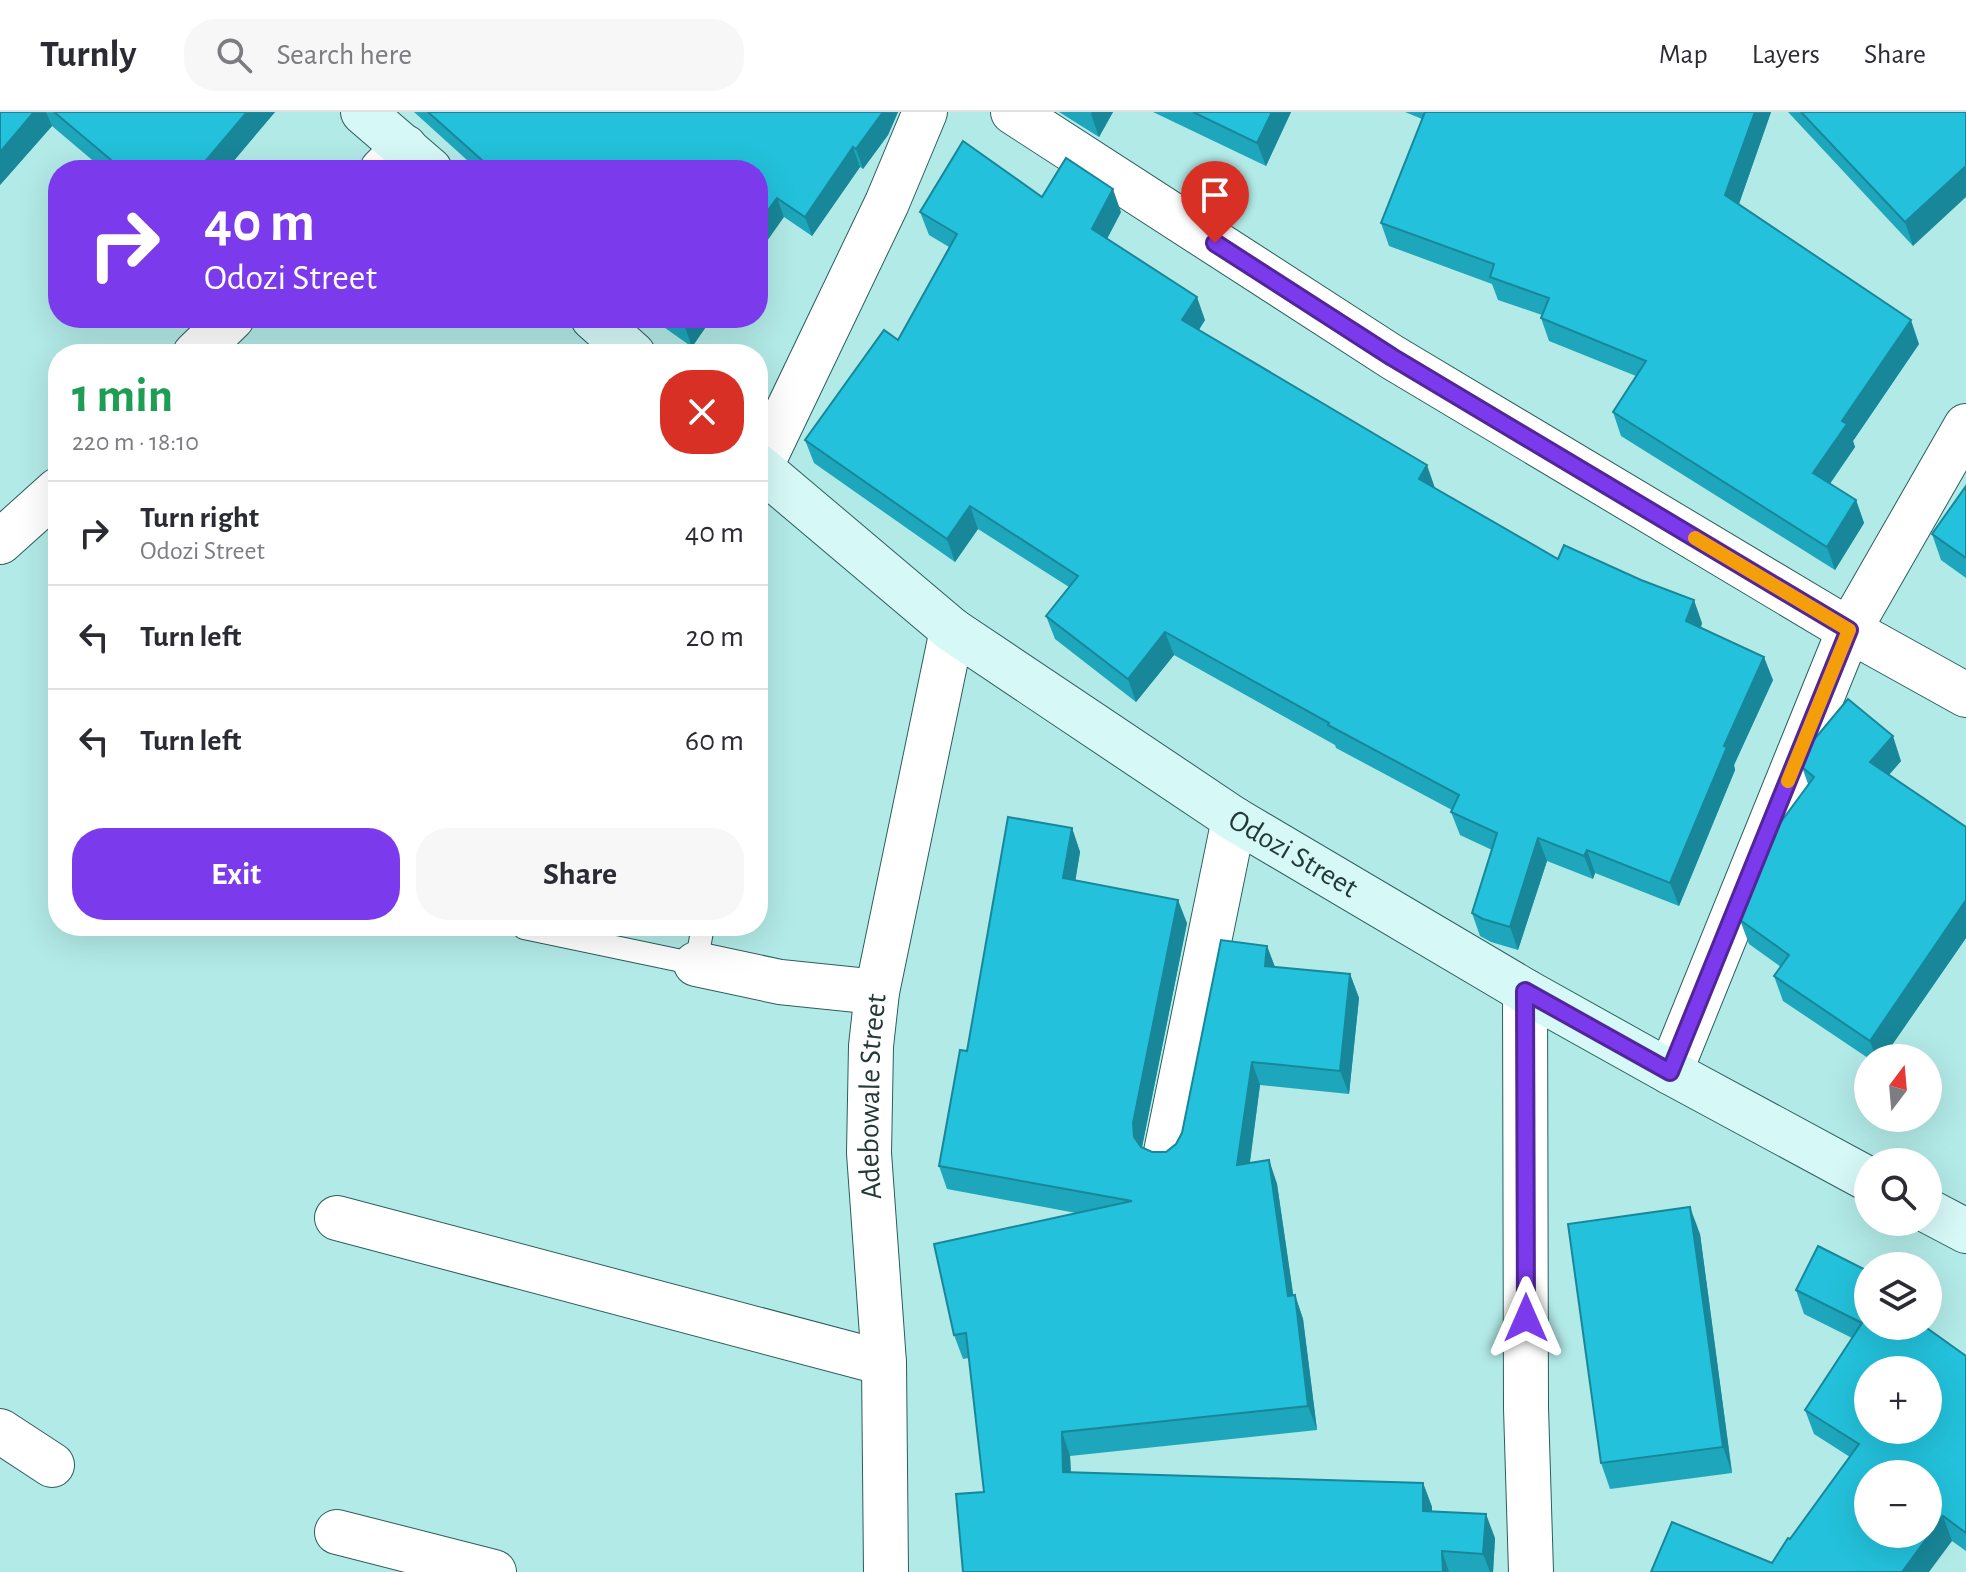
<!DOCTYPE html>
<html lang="en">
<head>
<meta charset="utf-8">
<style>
	:root { --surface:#fff; --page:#f7f7f7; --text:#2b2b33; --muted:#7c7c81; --line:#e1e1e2; --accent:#7c3aed }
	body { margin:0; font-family:"Alegreya Sans",sans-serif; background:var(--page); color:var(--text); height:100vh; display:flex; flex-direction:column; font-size:30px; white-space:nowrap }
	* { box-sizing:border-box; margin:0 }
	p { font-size:26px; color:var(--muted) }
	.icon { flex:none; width:44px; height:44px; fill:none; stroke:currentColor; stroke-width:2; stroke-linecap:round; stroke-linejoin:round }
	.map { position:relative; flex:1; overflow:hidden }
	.sheet { position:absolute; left:48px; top:232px; width:720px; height:592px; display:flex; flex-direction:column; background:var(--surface); border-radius:32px; box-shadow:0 8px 32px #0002 }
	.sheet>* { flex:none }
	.banner { position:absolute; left:48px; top:48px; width:720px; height:168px; border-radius:32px; box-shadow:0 8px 32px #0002; background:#7c3aed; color:#fff; overflow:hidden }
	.needle { width:52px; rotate:16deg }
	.tools { position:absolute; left:1854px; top:932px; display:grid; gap:16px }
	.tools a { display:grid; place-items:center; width:88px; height:88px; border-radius:50%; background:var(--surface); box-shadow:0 8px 32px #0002; font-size:40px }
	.pin { position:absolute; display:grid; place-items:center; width:68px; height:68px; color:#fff; margin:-82px -34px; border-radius:50% 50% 50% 0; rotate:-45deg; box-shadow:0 0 8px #0007 }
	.pin .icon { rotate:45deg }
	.me { position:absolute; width:88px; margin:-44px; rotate:0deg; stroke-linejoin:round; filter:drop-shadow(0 0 6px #0008) }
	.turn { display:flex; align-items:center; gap:28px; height:168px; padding:0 24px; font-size:36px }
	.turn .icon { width:104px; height:104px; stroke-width:2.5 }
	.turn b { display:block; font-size:56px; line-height:68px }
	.round { display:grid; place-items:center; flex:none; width:84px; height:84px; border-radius:32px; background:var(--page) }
	.summary { display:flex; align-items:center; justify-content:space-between; height:136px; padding:0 24px }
	h1 { font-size:48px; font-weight:700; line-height:60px; color:#1e9e55 }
	.primary-button { display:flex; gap:16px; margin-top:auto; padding:16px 24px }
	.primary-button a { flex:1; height:92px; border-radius:32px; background:var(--accent); color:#fff; font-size:32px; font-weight:700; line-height:92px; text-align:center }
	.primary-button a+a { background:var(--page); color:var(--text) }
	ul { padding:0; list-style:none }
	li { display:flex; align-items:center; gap:24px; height:104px; padding:0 24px; border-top:2px solid var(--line) }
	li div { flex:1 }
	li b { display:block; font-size:30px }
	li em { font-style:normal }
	header { display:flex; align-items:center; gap:48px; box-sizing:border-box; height:112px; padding:0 40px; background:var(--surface); border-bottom:2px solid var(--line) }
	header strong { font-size:38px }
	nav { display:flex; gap:44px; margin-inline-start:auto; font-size:28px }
	.search { width:560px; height:72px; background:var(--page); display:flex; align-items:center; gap:20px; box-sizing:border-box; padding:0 28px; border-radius:32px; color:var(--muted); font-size:30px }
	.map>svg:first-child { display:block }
</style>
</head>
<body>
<header>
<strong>Turnly</strong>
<div class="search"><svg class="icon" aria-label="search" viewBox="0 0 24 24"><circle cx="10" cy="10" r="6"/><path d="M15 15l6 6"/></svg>Search here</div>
<nav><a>Map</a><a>Layers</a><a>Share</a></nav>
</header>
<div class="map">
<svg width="1966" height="1460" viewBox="0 0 1966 1460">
	<rect width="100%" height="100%" fill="#b2eae7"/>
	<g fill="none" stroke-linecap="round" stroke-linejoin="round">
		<g stroke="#2a5f5d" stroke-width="24">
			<path id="lane" d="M 524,816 L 696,852 L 703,814"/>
		</g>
		<g stroke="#2a5f5d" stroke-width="46">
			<g id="street">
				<path d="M 1013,0 L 1392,245 L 1849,518 L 1966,583"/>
				<path d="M 382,58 L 405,35"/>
				<path d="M 195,242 L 232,206"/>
				<path d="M 760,356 L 887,91 L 925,0"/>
				<path d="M 0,430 L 58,378"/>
				<path d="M 696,852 L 780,870 L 877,880"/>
				<path d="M 1525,879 L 1526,1296 L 1531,1460"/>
				<path d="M 1670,960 L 1849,518 L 1966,314"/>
				<path d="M 1166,1040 L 1234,707"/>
				<path d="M 337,1106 L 884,1251"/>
				<path d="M 0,1319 L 52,1353"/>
				<path d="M 337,1420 L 494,1460"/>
				<path id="s1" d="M 886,1460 L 884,1251 L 869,1041 L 871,934 L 877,880 L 952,518"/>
			</g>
		</g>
		<g stroke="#2a5f5d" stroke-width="46">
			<g id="secondary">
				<path d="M 363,0 L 430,58"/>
				<path d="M 593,206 L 633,242"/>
				<path id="s2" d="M 758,354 L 952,518 L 1234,707 L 1525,879 L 1670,960 L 1868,1067"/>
				<path d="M 1928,1099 L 1966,1119"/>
			</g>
		</g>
		<use href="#lane" stroke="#fff" stroke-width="22"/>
		<use href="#street" stroke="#fff" stroke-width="44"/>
		<use href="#secondary" stroke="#d6f9f8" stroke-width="44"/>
	</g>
	<g fill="#1ea6bc">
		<path d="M 0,0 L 275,0 L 226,58 L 104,58 L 52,14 L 0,73 Z"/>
		<path d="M 414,0 L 898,0 L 888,23 L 863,57 L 860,55 L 812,124 L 784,105 L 758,58 L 478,58 Z"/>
		<path d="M 1059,0 L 1113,0 L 1099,25 Z"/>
		<path d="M 1153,0 L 1291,0 L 1266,54 Z"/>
		<path d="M 1405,0 L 1771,0 L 1739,92 L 1919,232 L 1853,329 L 1855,335 L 1830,372 L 1856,388 L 1864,411 L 1835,458 L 1621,324 L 1613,300 L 1636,264 L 1549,229 L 1541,206 L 1542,203 L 1498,188 L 1492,172 L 1389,134 L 1381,111 L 1422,7 Z"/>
		<path d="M 1788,0 L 1966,0 L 1913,134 Z"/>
		<path d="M 1042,85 L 1121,100 L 1107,127 L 1205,208 L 1199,218 L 1435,377 L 1558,447 L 1702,511 L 1701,516 L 1773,568 L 1734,653 L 1735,658 L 1679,794 L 1595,761 L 1593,767 L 1547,749 L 1518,838 L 1491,830 L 1480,824 L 1472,801 L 1492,738 L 1460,723 L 1451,700 L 1452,698 L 1336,636 L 1335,633 L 1174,543 L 1136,590 L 1055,527 L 1046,504 L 1069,475 L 978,417 L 955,450 L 814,351 L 805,328 L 898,228 L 949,135 L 929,123 L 920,100 Z"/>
		<path d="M 651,206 L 712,206 L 692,235 Z"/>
		<path d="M 1966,374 L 1966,466 L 1941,448 L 1932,422 Z"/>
		<path d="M 1901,649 L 1889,663 L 1966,715 L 1966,826 L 1883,946 L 1868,946 L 1783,889 L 1774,864 L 1781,855 L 1749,832 L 1740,808 L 1808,672 L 1802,655 Z"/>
		<path d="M 1072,716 L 1080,740 L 1075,768 L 1187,811 L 1142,1035 L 1152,1040 L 1166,1040 L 1176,1032 L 1267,834 L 1275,855 L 1350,862 L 1359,886 L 1349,982 L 1260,973 L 1250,1051 L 1269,1048 L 1277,1072 L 1293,1183 L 1295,1183 L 1303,1207 L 1317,1318 L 1070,1344 L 1071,1361 L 1423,1371 L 1432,1395 L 1432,1399 L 1495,1426 L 1493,1460 L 963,1460 L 984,1380 L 969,1246 L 963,1247 L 954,1223 L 1076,1101 L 947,1077 L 939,1054 L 967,939 Z"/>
		<path d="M 1700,1122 L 1732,1361 L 1610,1377 L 1601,1351 Z"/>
		<path d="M 1796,1178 L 1868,1214 L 1966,1244 L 1966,1439 L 1952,1429 L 1772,1451 L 1850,1345 L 1814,1322 L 1805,1298 L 1852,1226 L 1804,1202 Z"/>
	</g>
	<g fill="#188799">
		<path d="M 34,0 L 46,0 L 52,14 L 0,73 L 0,40 Z"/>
		<path d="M 247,0 L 275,0 L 226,58 L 198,58 Z"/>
		<path d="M 883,0 L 898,0 L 888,23 L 863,57 L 856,37 Z"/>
		<path d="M 1092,0 L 1113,0 L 1099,25 L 1091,2 Z"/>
		<path d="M 1272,0 L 1291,0 L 1266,54 L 1257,31 Z"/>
		<path d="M 1755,0 L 1771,0 L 1734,106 L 1725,83 Z"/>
		<path d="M 853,35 L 860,55 L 812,124 L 805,105 Z"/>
		<path d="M 1966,54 L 1966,85 L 1913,134 L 1905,110 Z"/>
		<path d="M 1113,77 L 1121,100 L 1100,140 L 1092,117 Z"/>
		<path d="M 777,86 L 784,105 L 758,142 L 758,112 Z"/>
		<path d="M 1197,185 L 1205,208 L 1190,231 L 1182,208 Z"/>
		<path d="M 691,206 L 712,206 L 692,235 L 685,215 Z"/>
		<path d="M 1911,208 L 1919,232 L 1853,329 L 1855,335 L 1821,384 L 1813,361 L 1842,309 Z"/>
		<path d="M 1427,353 L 1435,376 L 1419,367 Z"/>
		<path d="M 1856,388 L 1864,411 L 1835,458 L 1827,435 Z"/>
		<path d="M 970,394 L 978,417 L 955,450 L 947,427 Z"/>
		<path d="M 1694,488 L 1702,511 L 1694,532 L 1686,509 Z"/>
		<path d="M 1165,520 L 1174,543 L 1136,590 L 1128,567 Z"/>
		<path d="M 1764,545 L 1773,568 L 1734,653 L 1735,658 L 1679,794 L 1670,771 L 1724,634 Z"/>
		<path d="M 1893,624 L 1901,649 L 1879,674 L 1870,650 Z"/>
		<path d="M 1072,716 L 1080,740 L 1072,790 L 1063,766 Z"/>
		<path d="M 1538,726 L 1547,749 L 1518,838 L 1510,815 Z"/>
		<path d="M 1587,738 L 1595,761 L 1593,767 L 1584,744 Z"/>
		<path d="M 1178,788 L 1187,811 L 1142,1035 L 1134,1025 L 1133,1011 Z"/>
		<path d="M 1966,788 L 1966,826 L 1883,946 L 1876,946 L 1870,929 Z"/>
		<path d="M 1267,834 L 1276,858 L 1265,854 Z"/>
		<path d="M 1350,862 L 1359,886 L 1349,982 L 1340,959 Z"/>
		<path d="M 1252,950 L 1260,973 L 1246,1077 L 1237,1053 Z"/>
		<path d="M 1269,1048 L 1277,1072 L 1297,1208 L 1288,1184 Z"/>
		<path d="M 1690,1095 L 1700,1122 L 1732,1361 L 1723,1335 Z"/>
		<path d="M 1295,1183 L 1303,1207 L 1317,1318 L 1308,1294 Z"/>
		<path d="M 1062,1320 L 1070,1344 L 1072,1384 L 1063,1360 Z"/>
		<path d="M 1423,1371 L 1432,1395 L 1431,1423 L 1423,1399 Z"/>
		<path d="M 1486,1402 L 1495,1426 L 1493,1460 L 1490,1460 L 1483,1442 Z"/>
		<path d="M 1943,1404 L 1952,1429 L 1929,1460 L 1902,1460 Z"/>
		<path d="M 1442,1439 L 1449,1460 L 1443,1460 Z"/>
	</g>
	<g fill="#23c1db" stroke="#188799" stroke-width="2" fill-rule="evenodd">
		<path d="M 0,0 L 34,0 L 0,40 Z"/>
		<path d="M 54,0 L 247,0 L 198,58 L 123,58 Z"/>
		<path d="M 428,0 L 883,0 L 856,37 L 853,35 L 805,105 L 777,86 L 758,112 L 758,58 L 493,58 Z"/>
		<path d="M 1193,0 L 1272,0 L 1257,31 Z"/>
		<path d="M 1425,0 L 1755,0 L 1725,83 L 1911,208 L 1842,309 L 1847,312 L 1813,361 L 1856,388 L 1827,435 L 1613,300 L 1646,249 L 1541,206 L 1549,186 L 1490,165 L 1494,152 L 1381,111 Z"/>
		<path d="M 1801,0 L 1966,0 L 1966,54 L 1905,110 Z"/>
		<path d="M 963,29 L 1042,85 L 1066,46 L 1113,77 L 1092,117 L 1197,185 L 1182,208 L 1427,353 L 1419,367 L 1558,447 L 1564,433 L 1641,468 L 1694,488 L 1686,509 L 1764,545 L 1724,634 L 1727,635 L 1670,771 L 1587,738 L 1584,744 L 1538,726 L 1510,815 L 1483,807 L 1472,801 L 1497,721 L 1451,700 L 1459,683 L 1328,613 L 1329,611 L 1165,520 L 1128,567 L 1046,504 L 1078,464 L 970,394 L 947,427 L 805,328 L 884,218 L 898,228 L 957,122 L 920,100 Z"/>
		<path d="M 672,206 L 691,206 L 685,215 Z"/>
		<path d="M 1966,374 L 1966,446 L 1932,422 Z"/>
		<path d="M 1848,587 L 1893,624 L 1870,650 L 1966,715 L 1966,788 L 1870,929 L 1774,864 L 1789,843 L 1740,808 L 1778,714 L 1814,665 L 1802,655 L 1812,630 Z"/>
		<path d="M 1008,705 L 1072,716 L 1063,766 L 1178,788 L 1133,1011 L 1134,1025 L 1141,1035 L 1152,1040 L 1166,1040 L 1176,1032 L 1182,1021 L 1221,828 L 1267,834 L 1265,854 L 1350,862 L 1340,959 L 1252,950 L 1237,1053 L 1269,1048 L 1288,1184 L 1295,1183 L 1308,1294 L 1062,1320 L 1063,1360 L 1423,1371 L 1423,1399 L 1486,1402 L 1483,1442 L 1442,1439 L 1443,1460 L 963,1460 L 956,1382 L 984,1380 L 966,1221 L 954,1223 L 934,1132 L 1132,1089 L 939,1054 L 960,938 L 967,939 Z"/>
		<path d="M 1690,1095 L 1723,1335 L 1601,1351 L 1568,1112 Z"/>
		<path d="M 1818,1134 L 1868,1159 L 1868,1214 L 1924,1214 L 1966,1244 L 1966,1421 L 1943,1404 L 1902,1460 L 1651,1460 L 1672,1410 L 1772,1451 L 1788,1426 L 1790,1427 L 1859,1332 L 1805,1298 L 1862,1211 L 1796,1178 ZM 1868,1258 L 1928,1258 L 1928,1318 L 1868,1318 ZM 1868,1362 L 1928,1362 L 1928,1422 L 1868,1422 Z"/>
	</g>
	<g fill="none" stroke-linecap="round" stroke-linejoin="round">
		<g stroke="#51269a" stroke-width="20">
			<path id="route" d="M 1215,131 L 1392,245 L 1849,518 L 1670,960 L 1525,879 L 1526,1206"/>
		</g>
		<use href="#route" stroke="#7c3aed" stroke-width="14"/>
		<path stroke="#f59e0b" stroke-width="14" d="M 1695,426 L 1849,518 L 1788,669"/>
	</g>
	<g text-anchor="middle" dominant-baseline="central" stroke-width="8" stroke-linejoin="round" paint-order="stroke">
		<g font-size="30" fill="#233938" stroke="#b2eae7">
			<text stroke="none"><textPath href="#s2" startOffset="662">Odozi Street</textPath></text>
			<text stroke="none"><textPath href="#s1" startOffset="476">Adebowale Street</textPath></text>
		</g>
	</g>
</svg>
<div class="tools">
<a><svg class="needle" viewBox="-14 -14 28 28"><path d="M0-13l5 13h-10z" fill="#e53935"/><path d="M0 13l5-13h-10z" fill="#7c7c81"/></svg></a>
<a><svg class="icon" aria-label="search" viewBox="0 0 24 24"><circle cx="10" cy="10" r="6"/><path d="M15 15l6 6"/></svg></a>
<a><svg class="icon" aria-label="layers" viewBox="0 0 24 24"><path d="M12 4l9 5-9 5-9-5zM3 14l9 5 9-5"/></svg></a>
<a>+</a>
<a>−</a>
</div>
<div class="pin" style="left:1215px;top:131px;background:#d93025"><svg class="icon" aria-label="arrive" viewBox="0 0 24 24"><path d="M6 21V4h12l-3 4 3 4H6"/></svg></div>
<svg class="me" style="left:1526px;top:1206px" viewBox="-20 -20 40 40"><path d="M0-17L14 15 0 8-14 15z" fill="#7c3aed" stroke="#fff" stroke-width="4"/></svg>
<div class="banner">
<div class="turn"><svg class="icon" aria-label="right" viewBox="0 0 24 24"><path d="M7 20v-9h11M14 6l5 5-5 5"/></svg><div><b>40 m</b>Odozi Street</div></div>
</div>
<section class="sheet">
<div class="summary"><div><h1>1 min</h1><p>220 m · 18:10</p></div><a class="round" style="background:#d93025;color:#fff"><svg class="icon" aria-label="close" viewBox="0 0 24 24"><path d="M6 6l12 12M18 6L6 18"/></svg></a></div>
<ul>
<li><svg class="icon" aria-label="right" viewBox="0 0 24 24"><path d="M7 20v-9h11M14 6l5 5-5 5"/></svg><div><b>Turn right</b><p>Odozi Street</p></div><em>40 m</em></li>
<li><svg class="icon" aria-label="left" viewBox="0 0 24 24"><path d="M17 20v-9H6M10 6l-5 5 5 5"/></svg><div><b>Turn left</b></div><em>20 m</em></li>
<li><svg class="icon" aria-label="left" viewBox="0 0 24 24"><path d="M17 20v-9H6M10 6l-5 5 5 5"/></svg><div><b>Turn left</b></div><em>60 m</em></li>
</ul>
<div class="primary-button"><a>Exit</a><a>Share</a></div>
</section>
</div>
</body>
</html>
